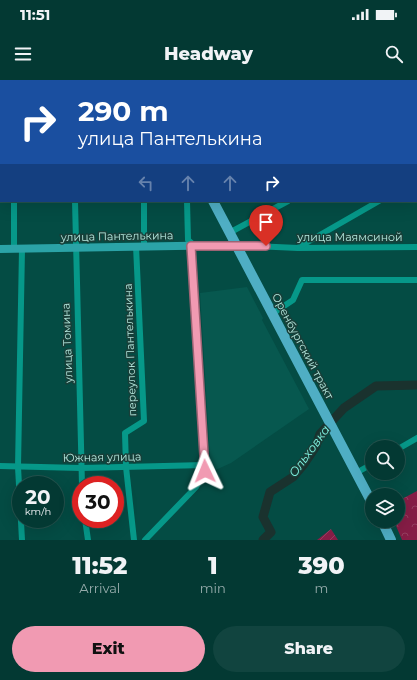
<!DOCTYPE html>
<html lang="en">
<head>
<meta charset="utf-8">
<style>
	:root { --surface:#033933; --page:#11443f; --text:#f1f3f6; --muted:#97acac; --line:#24534e; --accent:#f19ab2 }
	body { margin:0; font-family:Montserrat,sans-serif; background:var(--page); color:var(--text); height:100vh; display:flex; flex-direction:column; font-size:15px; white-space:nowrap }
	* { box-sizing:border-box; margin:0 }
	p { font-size:13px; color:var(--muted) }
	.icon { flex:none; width:22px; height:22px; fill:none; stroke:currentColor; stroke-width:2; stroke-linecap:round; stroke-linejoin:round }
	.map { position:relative; height:460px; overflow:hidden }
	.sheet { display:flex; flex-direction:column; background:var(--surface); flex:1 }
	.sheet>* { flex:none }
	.top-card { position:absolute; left:0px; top:0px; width:417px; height:122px; box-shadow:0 4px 16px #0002,0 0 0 1px var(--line); background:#1a4fa0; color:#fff; overflow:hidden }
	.fabs { position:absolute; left:365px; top:360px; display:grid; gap:8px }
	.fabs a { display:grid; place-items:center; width:40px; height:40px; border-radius:50%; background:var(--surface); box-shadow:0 4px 16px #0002,0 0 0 1px var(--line); font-size:20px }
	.speed { position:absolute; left:12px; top:396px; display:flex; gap:8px; font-size:20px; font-weight:700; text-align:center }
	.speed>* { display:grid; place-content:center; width:52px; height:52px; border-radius:50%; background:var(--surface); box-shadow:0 4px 16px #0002,0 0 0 1px var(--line); line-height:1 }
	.speed small { font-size:10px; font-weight:400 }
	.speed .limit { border:6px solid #d22; background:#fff; color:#111 }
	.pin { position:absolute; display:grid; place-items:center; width:34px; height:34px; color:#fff; margin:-41px -17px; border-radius:50% 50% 50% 0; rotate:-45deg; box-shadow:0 0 4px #0007 }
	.pin .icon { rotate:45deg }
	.me { position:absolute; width:44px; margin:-22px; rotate:358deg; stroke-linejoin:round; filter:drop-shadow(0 0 3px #0008) }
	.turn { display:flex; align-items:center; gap:14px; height:84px; padding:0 12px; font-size:18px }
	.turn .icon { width:52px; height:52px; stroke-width:2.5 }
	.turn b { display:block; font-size:28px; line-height:34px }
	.lanes { display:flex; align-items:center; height:38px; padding:0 12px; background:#0003; justify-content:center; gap:20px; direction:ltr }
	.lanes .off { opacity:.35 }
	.eta { display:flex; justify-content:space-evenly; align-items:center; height:68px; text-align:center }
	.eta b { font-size:24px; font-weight:800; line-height:28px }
	.primary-button { display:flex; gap:8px; margin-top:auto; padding:8px 12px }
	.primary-button a { flex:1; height:46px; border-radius:24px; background:var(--accent); color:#111; font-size:16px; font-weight:800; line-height:46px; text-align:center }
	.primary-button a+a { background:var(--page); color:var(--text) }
	.status { display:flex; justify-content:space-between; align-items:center; height:28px; padding:0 20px; background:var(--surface); direction:ltr }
	.status svg { height:11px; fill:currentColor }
	header { display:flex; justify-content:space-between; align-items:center; height:52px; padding:0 12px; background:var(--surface); font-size:18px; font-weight:800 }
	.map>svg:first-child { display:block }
</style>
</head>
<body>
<div class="status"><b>11:51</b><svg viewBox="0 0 49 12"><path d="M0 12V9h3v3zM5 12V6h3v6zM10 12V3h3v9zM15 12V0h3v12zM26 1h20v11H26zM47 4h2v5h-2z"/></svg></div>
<header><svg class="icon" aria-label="menu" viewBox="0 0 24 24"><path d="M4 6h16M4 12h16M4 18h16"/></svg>Headway<svg class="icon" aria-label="search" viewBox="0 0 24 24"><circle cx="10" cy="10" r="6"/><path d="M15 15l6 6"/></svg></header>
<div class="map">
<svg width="417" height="460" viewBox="0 0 417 460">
	<defs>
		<pattern id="forest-crowns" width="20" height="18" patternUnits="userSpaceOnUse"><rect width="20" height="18" fill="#861d46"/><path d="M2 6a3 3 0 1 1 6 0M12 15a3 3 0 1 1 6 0" fill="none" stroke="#953e60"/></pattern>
		<pattern id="garden-furrows" width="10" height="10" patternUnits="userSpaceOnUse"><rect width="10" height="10" fill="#861d46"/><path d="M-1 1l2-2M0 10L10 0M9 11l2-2" fill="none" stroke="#953e60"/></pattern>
	</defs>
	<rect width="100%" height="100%" fill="#044c44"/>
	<path fill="#07584f" d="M 247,207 L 263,238 L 262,240 L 309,329 L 231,383 L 211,392 L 200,213 Z"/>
	<path fill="url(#forest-crowns)" d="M 417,411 L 417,460 L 402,460 L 394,441 L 398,441 L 398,421 Z"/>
	<path fill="url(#garden-furrows)" d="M 331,449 L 338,460 L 317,460 Z"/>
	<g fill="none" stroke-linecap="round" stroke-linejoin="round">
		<path stroke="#1a322e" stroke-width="9" d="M 263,460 L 271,452 L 263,437 L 270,412 L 293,397 L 304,384 L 316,366 L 320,354 L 344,328 L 376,306 L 417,305"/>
		<g stroke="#069889" stroke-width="6">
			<path d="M 73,0 L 73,1"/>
			<path d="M 393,0 L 393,1"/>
			<path d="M 15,1 L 15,0"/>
			<path d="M 416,46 L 417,48"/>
			<path d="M 416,100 L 417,99"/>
			<path d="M 75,121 L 82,405"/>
			<path d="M 144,121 L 144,166"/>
			<path d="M 187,121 L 188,160 L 195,166"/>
			<path d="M 229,153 L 288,121"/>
			<path d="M 235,165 L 298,168 L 417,167"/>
			<path d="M 299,167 L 379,121"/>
			<path d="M 14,169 L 14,121"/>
			<path d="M 272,234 L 293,220 L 302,200 L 417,200"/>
			<path d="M 398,369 L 417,358"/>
			<path d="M 0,386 L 81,388 L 205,385"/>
			<path d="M 356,393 L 372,384"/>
			<path d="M 85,439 L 88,460"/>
			<path d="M 22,460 L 18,387 L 22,169"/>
			<path d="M 134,460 L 126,387 L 125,353 L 144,341 L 136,166"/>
			<path d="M 145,460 L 196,407 L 205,391 L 191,165"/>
		</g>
		<path stroke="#2ba3a7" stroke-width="8" d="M 0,169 L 235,165"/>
		<g stroke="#4faec4" stroke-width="10">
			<path d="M 150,0 L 151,1"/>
			<path d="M 213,121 L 372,423"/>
			<path d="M 382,441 L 391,460"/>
		</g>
	</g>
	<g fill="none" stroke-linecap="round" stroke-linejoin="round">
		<g stroke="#9d6474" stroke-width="10">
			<path id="route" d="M 205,391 L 191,166 L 266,166"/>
		</g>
		<use href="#route" stroke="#f19ab2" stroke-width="7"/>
	</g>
	<g text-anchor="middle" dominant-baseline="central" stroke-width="3" stroke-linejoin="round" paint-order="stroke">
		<g font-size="11" fill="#b5e8de" stroke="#193e38">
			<text transform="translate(117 156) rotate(-1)">улица Пантелькина</text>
			<text x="350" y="157">улица Маямсиной</text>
			<text transform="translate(67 263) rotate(-92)">улица Томина</text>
			<text transform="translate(303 266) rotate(62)">Оренбургский тракт</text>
			<text transform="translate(130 270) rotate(-92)">переулок Пантелькина</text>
			<text transform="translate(102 377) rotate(-1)">Южная улица</text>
		</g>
		<g font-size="12" font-style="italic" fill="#83f8e6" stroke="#193e38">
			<text transform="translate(309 371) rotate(-54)">Ольховка</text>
		</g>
	</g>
</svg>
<div class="fabs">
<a><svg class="icon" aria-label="search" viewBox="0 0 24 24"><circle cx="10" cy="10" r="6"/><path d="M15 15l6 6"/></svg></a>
<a><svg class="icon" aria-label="layers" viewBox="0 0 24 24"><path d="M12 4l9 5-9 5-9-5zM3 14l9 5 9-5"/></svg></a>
</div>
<div class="speed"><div>20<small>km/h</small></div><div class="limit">30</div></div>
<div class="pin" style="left:266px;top:166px;background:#d93025"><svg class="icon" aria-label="arrive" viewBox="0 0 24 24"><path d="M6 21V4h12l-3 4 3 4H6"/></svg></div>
<svg class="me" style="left:205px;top:391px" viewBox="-20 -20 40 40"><path d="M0-17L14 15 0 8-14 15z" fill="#f19ab2" stroke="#fff" stroke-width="4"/></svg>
<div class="top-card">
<div class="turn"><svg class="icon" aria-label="right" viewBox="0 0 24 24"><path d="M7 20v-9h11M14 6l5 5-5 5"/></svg><div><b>290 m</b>улица Пантелькина</div></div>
<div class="lanes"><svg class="icon off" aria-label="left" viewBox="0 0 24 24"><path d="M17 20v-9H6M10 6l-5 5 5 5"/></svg><svg class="icon off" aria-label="ahead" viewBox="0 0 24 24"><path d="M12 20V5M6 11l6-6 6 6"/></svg><svg class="icon off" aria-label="ahead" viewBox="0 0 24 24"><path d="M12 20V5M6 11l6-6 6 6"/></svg><svg class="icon" aria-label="right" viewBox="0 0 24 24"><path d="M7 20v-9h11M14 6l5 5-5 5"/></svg></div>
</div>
</div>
<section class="sheet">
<div class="eta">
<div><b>11:52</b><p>Arrival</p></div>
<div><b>1</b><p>min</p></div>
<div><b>390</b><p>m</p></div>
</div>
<div class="primary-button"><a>Exit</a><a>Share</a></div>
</section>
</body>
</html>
